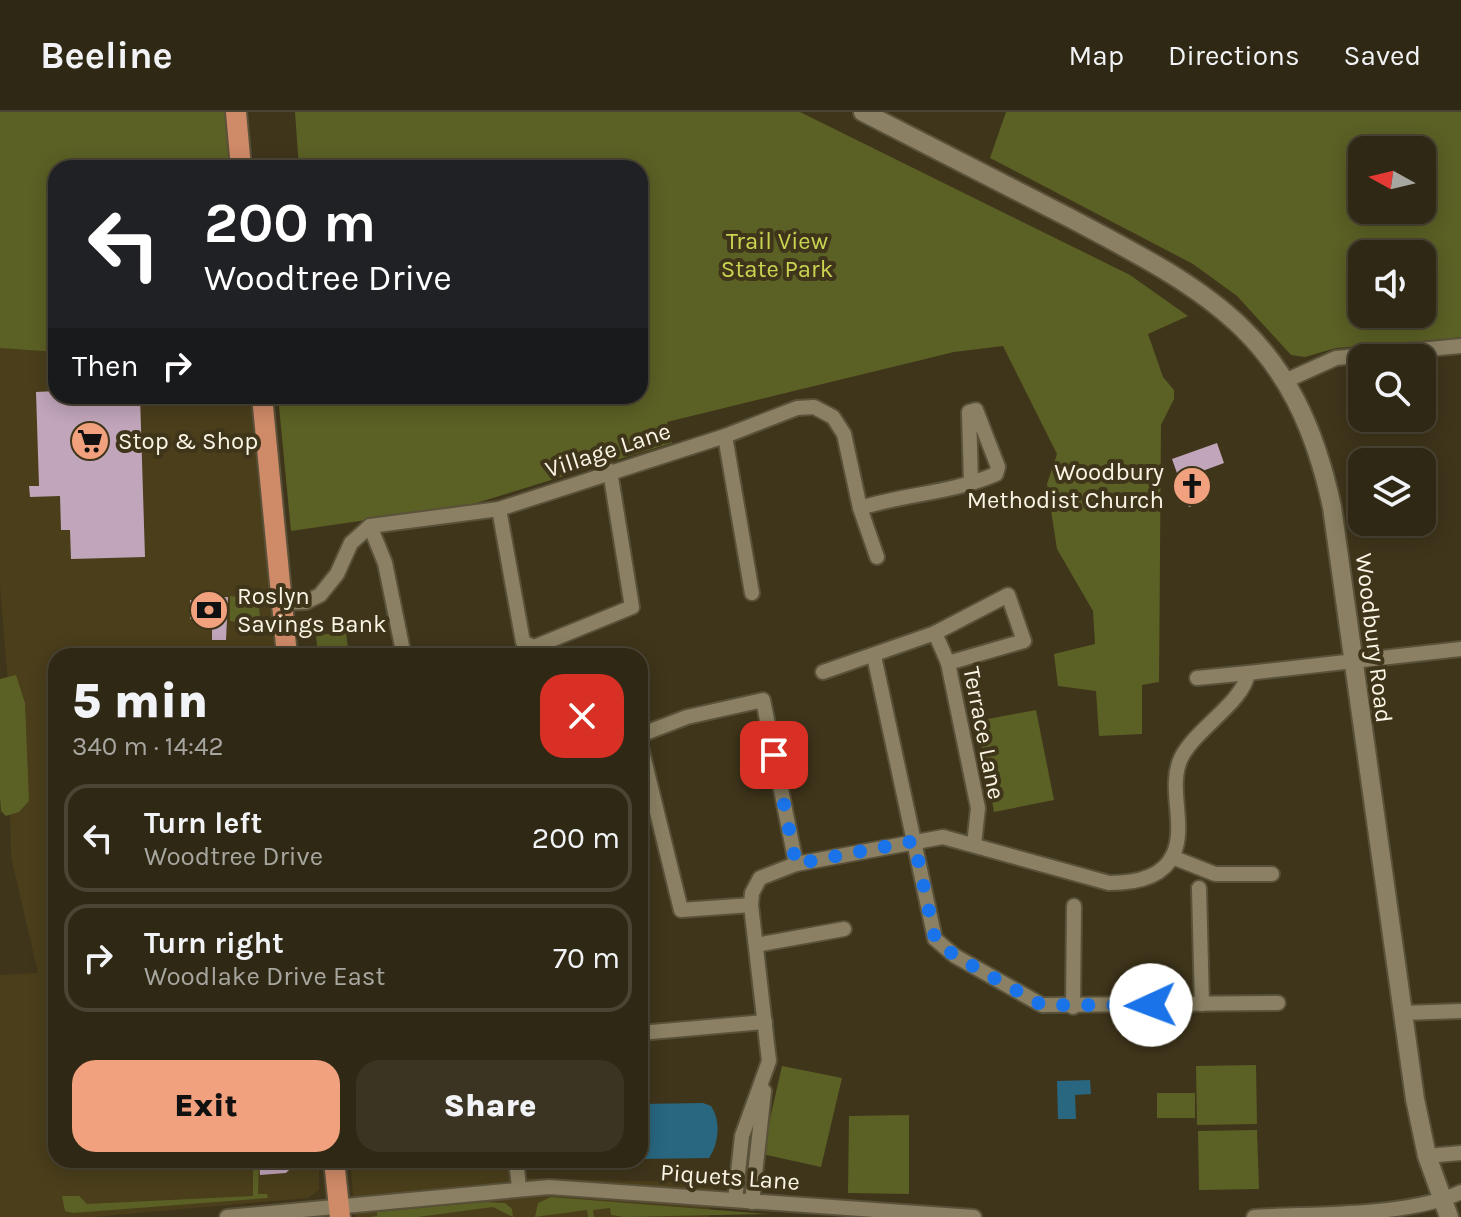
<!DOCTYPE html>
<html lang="en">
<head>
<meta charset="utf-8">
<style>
	:root { --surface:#2f2814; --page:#3b3422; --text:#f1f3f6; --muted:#a7a6a0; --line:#4a4434; --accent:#f1a17d }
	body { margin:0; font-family:Karla,sans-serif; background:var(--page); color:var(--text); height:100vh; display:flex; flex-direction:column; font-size:30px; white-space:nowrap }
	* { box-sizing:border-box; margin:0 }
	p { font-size:26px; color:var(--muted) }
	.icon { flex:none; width:44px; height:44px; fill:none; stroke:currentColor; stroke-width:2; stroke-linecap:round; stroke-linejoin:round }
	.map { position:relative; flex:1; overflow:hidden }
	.side { position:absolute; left:48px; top:536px; width:600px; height:520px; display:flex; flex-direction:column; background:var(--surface); border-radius:24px; box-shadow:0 4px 20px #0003,0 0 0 2px var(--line) }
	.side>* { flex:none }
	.banner { position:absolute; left:48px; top:48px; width:600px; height:244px; border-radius:24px; box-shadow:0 4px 20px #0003,0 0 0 2px var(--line); background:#202124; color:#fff; overflow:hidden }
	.needle { width:52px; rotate:278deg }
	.buttons { position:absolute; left:1348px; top:24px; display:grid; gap:16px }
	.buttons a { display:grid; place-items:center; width:88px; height:88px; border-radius:16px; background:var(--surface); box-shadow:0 4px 20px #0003,0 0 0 2px var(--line); font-size:40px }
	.pin { position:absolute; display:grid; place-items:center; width:68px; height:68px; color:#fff; margin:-34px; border-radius:16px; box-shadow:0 4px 12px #0006 }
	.me { position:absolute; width:88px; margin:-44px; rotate:268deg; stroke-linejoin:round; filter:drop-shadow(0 0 6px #0008) }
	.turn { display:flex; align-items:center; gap:28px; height:168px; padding:0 24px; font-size:36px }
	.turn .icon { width:104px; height:104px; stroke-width:2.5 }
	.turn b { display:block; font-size:56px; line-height:68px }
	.then { display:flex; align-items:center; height:76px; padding:0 24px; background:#0003; gap:16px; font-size:30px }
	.round { display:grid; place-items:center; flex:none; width:84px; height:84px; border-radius:24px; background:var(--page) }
	.overview { display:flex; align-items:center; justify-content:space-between; height:136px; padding:0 24px }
	h1 { font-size:48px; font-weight:800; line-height:60px }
	.cta { display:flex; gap:16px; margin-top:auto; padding:16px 24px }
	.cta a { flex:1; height:92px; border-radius:24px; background:var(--accent); color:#111; font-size:32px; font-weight:800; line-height:92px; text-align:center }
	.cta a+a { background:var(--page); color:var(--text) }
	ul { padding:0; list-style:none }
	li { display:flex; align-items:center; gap:24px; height:108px; margin:0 16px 12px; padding:0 8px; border:4px solid var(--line); border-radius:24px }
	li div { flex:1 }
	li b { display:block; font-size:30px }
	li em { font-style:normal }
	header { display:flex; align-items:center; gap:48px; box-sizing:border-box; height:112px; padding:0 40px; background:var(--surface); border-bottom:2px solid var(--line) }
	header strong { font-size:38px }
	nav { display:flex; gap:44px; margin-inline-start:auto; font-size:28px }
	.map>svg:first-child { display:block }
</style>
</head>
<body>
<header>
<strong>Beeline</strong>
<nav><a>Map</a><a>Directions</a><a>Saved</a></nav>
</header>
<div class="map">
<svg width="1461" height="1105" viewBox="0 0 1461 1105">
	<rect width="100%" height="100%" fill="#3f351b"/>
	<g fill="#4a3e1b">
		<path d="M 0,236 L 56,240 L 56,284 L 261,284 L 280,544 L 56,544 L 56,1048 L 319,1048 L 319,1078 L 308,1086 L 93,1105 L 0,1105 L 0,863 L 38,861 L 11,745 L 7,560 L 0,474 Z"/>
		<path d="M 350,1048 L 524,1048 L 526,1066 L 715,1071 L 709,1105 L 355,1105 Z"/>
	</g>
	<g fill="#5b6025" fill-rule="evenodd">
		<path d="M 0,0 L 236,0 L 239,56 L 56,56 L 56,240 L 0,236 Z"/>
		<path d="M 295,0 L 800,0 L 1130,163 L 1188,204 L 1148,222 L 1163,265 L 1174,278 L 1174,287 L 1161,313 L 1159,570 L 1142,573 L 1142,622 L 1099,624 L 1096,579 L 1058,574 L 1054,542 L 1095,532 L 1093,499 L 1057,437 L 1047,372 L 1057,342 L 1003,234 L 954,240 L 667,310 L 672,331 L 470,393 L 291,419 L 278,284 L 640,284 L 640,56 L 299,56 Z"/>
		<path d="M 1006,0 L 1461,0 L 1461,226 L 1336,236 L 1305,245 L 1291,243 L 1237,184 L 1193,152 L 990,46 ZM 1362,38 L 1422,38 L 1422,98 L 1362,98 ZM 1422,142 L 1422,202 L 1362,202 L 1362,142 Z"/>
		<path d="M 230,484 L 258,487 L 261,514 L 230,509 Z"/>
		<path d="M 346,520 L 349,544 L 318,544 L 316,523 Z"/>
		<path d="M 16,563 L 25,591 L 29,689 L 19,700 L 6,704 L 1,699 L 0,685 L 0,567 Z"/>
		<path d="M 1036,598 L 1054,688 L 994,700 L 977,609 Z"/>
		<path d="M 1256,953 L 1257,1012 L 1197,1013 L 1196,954 Z"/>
		<path d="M 782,954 L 842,966 L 821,1055 L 762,1042 Z"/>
		<rect x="1157" y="981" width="38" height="25"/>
		<path d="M 909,1003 L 909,1082 L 848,1081 L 849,1004 Z"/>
		<path d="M 1257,1018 L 1259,1077 L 1199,1078 L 1198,1019 Z"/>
		<path d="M 253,1048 L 259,1048 L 258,1082 L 267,1082 L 268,1086 L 73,1101 L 65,1099 L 62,1084 L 79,1084 L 87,1092 L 253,1084 Z"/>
		<path d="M 551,1085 L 768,1102 L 624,1105 L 611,1103 L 610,1096 L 593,1098 L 594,1105 L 588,1105 L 587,1098 L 535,1105 L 538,1091 Z"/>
		<path d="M 485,1090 L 505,1091 L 512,1097 L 513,1105 L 493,1095 L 418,1105 L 369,1105 L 377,1104 L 377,1100 Z"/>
	</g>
	<g fill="#28677f">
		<path d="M 1090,968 L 1091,982 L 1075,983 L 1076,1007 L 1058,1007 L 1057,969 Z"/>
		<path d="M 703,991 L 711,994 C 721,1009 719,1031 709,1046 L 640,1047 L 640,992 Z"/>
	</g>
	<g fill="#c1a5ba">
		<path d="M 56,279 L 56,284 L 140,284 L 145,445 L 71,447 L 70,418 L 61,418 L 60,384 L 30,385 L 29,374 L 39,374 L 36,280 Z"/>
		<path d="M 1217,331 L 1224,351 L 1197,361 L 1207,388 L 1189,395 L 1172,347 Z"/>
		<path d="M 228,485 L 226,528 L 212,528 L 212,509 L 190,507 L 190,488 Z"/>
		<path d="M 259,1048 L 290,1048 L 291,1056 L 286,1061 L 260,1063 Z"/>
	</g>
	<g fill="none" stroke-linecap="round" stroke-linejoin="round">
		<g stroke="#595139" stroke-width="18">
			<g id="street">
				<path d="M 1285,269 L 1336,246 L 1461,234"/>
				<path d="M 725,324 L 752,481"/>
				<path d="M 860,396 C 905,382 952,381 996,362 L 998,355 L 976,298 L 969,300 L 971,371"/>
				<path d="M 499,397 L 523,530 L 534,535 L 632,495 L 610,359"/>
				<path d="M 370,414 L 385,451 L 404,544"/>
				<path d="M 282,491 L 306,490 L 320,483 L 337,462 L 351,431 L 370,414 L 499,397 L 725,324 L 797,296 L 814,295 L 833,305 L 844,322 L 860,396 L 877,445"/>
				<path d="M 935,521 L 948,551 L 978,696 L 974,733"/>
				<path d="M 874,544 L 935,827 L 955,844 L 1042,893 L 1278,891"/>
				<path d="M 823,560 L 935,521 L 1008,483 L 1024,529 L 948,551"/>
				<path d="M 1197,566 L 1248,561"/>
				<path d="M 640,623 L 687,605 L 763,588 L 796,752"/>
				<path d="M 640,631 L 681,798 L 751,793"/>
				<path d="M 1172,745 L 1215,762 L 1272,762"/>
				<path d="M 1199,776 L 1202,892"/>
				<path d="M 756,833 L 844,817"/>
				<path d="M 1073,895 L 1074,794"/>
				<path d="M 1402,901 L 1461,899"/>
				<path d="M 640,921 L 765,910"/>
				<path d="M 1427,1044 L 1461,1041"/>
				<path d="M 516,1048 L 519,1075"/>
				<path d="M 735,1088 L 742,1024 L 769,949 L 751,793 L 752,781 L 760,766 L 796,752 L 943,725 L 1109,771 C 1132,771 1162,767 1173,743 C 1187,713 1167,676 1181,646 C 1196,616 1243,591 1248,561 L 1461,537"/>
				<path d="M 752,1090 L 764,979"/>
				<path d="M 227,1105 L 549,1075 L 974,1105"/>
				<path d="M 1254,1105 C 1316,1101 1407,1105 1461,1080"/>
			</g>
		</g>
		<g stroke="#595139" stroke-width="22">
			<path id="secondary" d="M 863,0 C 931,35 999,70 1068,105 C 1212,181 1295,223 1332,395 L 1415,987 L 1427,1044 L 1449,1105"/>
		</g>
		<g stroke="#595139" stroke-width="24">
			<g id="primary">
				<path d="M 236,0 L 241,56"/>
				<path d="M 262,284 L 287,544"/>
				<path d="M 334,1048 L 340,1105"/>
			</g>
		</g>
		<use href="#street" stroke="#8b8063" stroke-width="14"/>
		<use href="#secondary" stroke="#8b8063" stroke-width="18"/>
		<use href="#primary" stroke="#cf8a68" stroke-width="20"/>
	</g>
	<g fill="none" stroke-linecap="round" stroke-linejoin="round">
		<path stroke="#1a73e8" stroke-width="14" stroke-dasharray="0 25.2" d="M 774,643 L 796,752 L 914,729 L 935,827 L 955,844 L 1042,893 L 1151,893"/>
	</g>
	<defs>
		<g id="supermarket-disc" transform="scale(2)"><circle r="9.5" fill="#f1a17d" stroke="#3f351b"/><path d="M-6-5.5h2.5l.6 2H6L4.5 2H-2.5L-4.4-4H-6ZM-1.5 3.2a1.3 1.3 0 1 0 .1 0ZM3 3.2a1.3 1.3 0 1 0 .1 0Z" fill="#111"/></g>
		<g id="church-disc" transform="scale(2)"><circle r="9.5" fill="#f1a17d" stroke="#3f351b"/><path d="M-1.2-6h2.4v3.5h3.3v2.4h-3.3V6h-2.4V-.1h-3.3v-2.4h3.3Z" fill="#111"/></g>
		<g id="bank-disc" transform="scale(2)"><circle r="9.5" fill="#f1a17d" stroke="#3f351b"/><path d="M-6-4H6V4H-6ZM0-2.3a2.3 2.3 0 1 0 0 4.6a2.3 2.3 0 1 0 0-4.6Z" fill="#111"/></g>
	</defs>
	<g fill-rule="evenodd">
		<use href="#supermarket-disc" x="90" y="329"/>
		<use href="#church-disc" x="1192" y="374"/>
		<use href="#bank-disc" x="209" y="498"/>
	</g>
	<g text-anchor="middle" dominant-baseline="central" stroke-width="8" stroke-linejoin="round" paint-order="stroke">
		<g font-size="24" fill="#c9d451" stroke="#3f351b">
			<text x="777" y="129">Trail View<tspan x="777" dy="28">State Park</tspan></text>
		</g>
		<g font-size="24" fill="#fbf5e5" stroke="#3f351b" text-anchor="start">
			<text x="118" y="329">Stop &amp; Shop</text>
			<text x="1164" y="360" text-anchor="end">Woodbury<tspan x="1164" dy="28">Methodist Church</tspan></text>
			<text x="237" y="484">Roslyn<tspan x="237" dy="28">Savings Bank</tspan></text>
		</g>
		<g font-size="24" fill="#fbf5e5" stroke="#3f351b">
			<text transform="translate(608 338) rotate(-18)">Village Lane</text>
			<text transform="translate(1374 526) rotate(83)">Woodbury Road</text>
			<text transform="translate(984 621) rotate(79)">Terrace Lane</text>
			<text transform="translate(730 1065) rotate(4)">Piquets Lane</text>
		</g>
	</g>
</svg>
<div class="buttons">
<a><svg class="needle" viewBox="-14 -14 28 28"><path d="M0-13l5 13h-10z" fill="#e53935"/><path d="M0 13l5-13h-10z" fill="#a7a6a0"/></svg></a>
<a><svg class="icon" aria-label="sound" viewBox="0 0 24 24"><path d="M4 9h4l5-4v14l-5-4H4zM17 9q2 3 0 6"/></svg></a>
<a><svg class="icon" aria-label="search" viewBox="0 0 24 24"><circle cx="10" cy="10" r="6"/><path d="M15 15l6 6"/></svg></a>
<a><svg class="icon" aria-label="layers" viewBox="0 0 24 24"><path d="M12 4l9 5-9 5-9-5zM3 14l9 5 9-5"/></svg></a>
</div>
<div class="pin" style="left:774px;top:643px;background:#d93025"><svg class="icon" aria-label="arrive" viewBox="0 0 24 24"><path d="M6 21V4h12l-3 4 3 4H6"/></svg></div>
<svg class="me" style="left:1151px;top:893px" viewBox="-20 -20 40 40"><circle r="19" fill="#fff"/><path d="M0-13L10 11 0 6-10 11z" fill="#1a73e8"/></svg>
<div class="banner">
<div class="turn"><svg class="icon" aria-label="left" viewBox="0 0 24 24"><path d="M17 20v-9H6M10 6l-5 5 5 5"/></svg><div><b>200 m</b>Woodtree Drive</div></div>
<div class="then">Then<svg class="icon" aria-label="right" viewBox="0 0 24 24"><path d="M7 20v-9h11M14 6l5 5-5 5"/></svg></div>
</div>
<section class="side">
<div class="overview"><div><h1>5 min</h1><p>340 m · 14:42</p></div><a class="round" style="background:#d93025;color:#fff"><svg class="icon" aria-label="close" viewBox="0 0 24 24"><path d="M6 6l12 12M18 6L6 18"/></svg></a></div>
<ul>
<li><svg class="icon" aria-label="left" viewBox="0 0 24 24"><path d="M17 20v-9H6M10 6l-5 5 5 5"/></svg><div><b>Turn left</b><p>Woodtree Drive</p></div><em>200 m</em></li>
<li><svg class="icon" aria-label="right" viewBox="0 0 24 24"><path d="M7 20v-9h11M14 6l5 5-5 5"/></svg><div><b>Turn right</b><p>Woodlake Drive East</p></div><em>70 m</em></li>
</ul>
<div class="cta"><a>Exit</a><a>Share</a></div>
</section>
</div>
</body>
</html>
